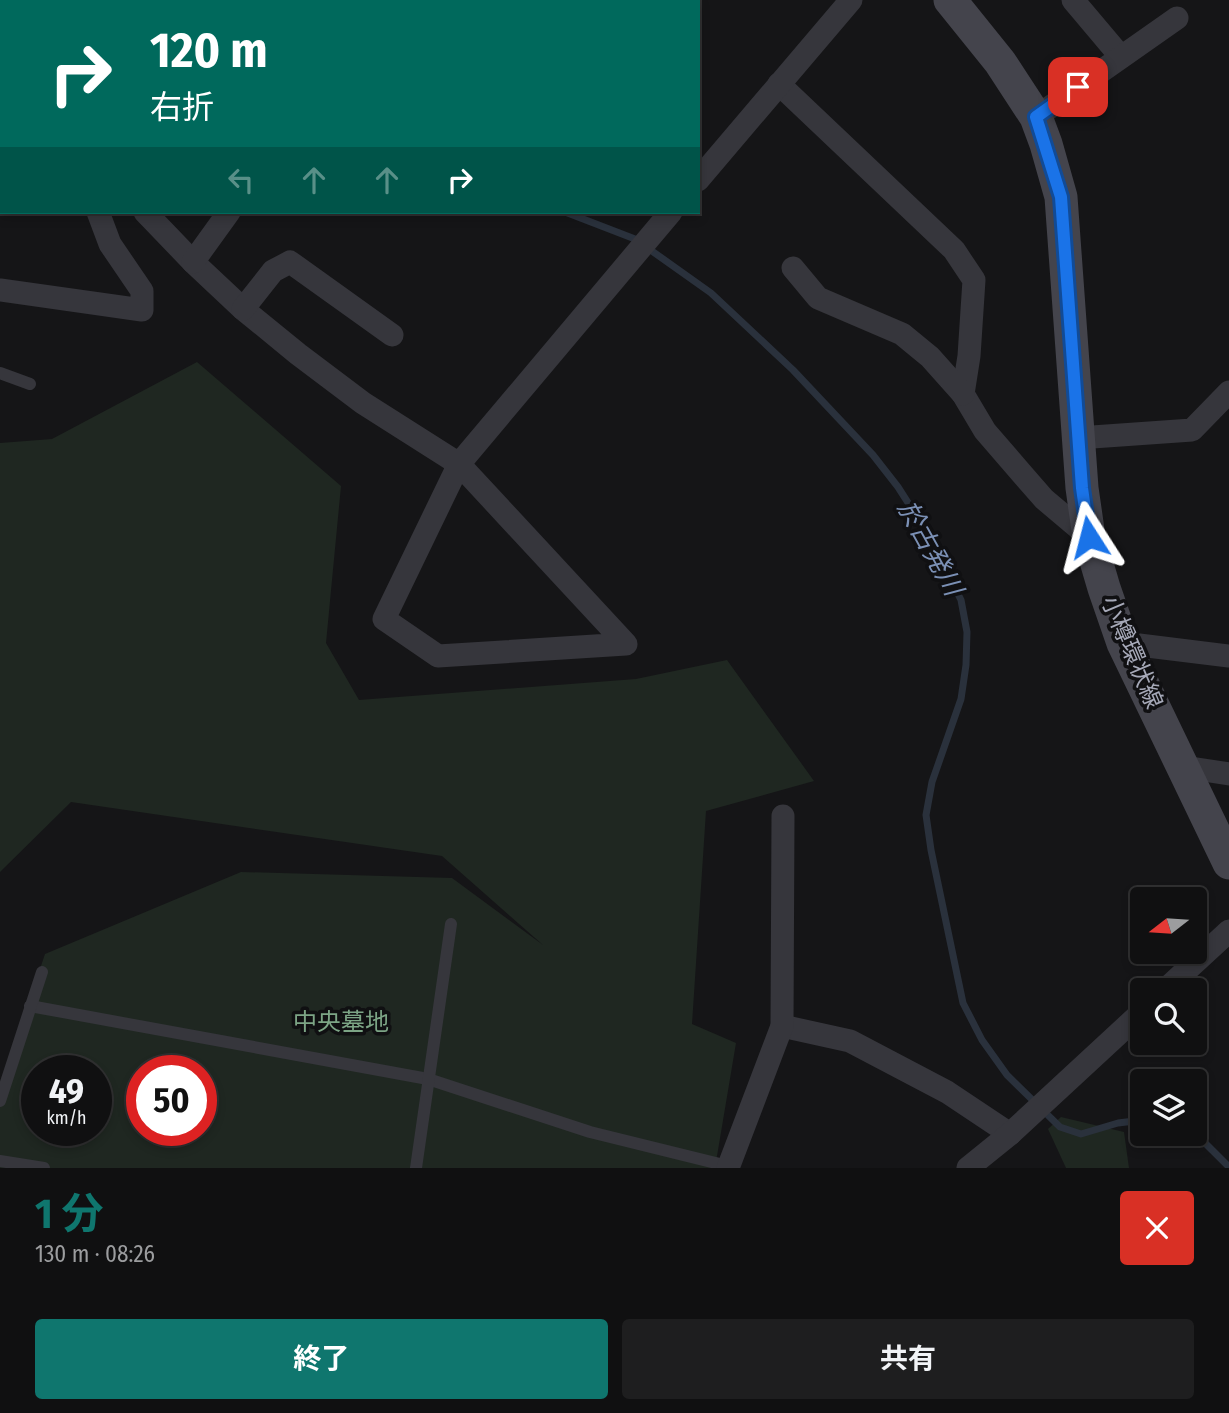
<!DOCTYPE html>
<html lang="ja">
<head>
<meta charset="utf-8">
<style>
	:root { --surface:#101011; --page:#1e1e1f; --text:#f1f3f6; --muted:#9c9d9f; --line:#303031; --accent:#0f766e }
	body { margin:0; font-family:"Fira Sans Condensed","Noto Sans JP",sans-serif; background:var(--page); color:var(--text); height:100vh; display:flex; flex-direction:column; font-size:26px; white-space:nowrap }
	* { box-sizing:border-box; margin:0 }
	p { font-size:23px; color:var(--muted) }
	.icon { flex:none; width:38px; height:38px; fill:none; stroke:currentColor; stroke-width:2; stroke-linecap:round; stroke-linejoin:round }
	.map { position:relative; height:1168px; overflow:hidden }
	.sheet { display:flex; flex-direction:column; background:var(--surface); flex:1 }
	.sheet>* { flex:none }
	.top-card { position:absolute; left:0px; top:0px; width:700px; height:214px; box-shadow:0 4px 10px #0003,0 0 0 2px var(--line); background:#00695c; color:#fff; overflow:hidden }
	.needle { width:46px; rotate:253deg }
	.buttons { position:absolute; left:1130px; top:887px; display:grid; gap:14px }
	.buttons a { display:grid; place-items:center; width:77px; height:77px; border-radius:7px; background:var(--surface); box-shadow:0 4px 10px #0003,0 0 0 2px var(--line); font-size:35px }
	.speed { position:absolute; left:21px; top:1055px; display:flex; gap:14px; font-size:35px; font-weight:700; text-align:center }
	.speed>* { display:grid; place-content:center; width:91px; height:91px; border-radius:50%; background:var(--surface); box-shadow:0 4px 10px #0003,0 0 0 2px var(--line); line-height:1 }
	.speed small { font-size:18px; font-weight:400 }
	.speed .limit { border:10px solid #d22; background:#fff; color:#111 }
	.pin { position:absolute; display:grid; place-items:center; width:60px; height:60px; color:#fff; margin:-30px; border-radius:14px; box-shadow:0 4px 10px #0006 }
	.me { position:absolute; width:77px; margin:-38px; rotate:351deg; stroke-linejoin:round; filter:drop-shadow(0 0 5px #0008) }
	.turn { display:flex; align-items:center; gap:24px; height:147px; padding:0 35px; font-size:32px }
	.turn .icon { width:91px; height:91px; stroke-width:2.5 }
	.turn b { display:block; font-size:49px; line-height:60px }
	.lanes { display:flex; align-items:center; height:66px; padding:0 35px; background:#0003; justify-content:center; gap:35px; direction:ltr }
	.lanes .off { opacity:.35 }
	.round { display:grid; place-items:center; flex:none; width:74px; height:74px; border-radius:7px; background:var(--page) }
	.overview { display:flex; align-items:center; justify-content:space-between; height:119px; padding:0 35px }
	h1 { font-size:42px; font-weight:700; line-height:52px; color:var(--accent) }
	.button { display:flex; gap:14px; margin-top:auto; padding:14px 35px }
	.button a { flex:1; height:80px; border-radius:7px; background:var(--accent); color:#fff; font-size:28px; font-weight:700; line-height:80px; text-align:center }
	.button a+a { background:var(--page); color:var(--text) }
	.map>svg:first-child { display:block }
</style>
</head>
<body>
<div class="map">
<svg width="1229" height="1168" viewBox="0 0 1229 1168">
	<rect width="100%" height="100%" fill="#151517"/>
	<g fill="#1f2721" fill-rule="evenodd">
		<path d="M 197,362 L 341,486 L 326,643 L 359,700 L 636,679 L 727,660 L 814,781 L 706,811 L 692,1024 L 736,1043 L 715,1168 L 0,1168 L 0,1089 L 45,954 L 241,872 L 452,878 L 543,945 L 442,856 L 71,802 L 0,872 L 0,443 L 52,439 ZM 37,1071 L 96,1071 L 96,1130 L 37,1130 ZM 142,1071 L 201,1071 L 201,1130 L 142,1130 Z"/>
		<path d="M 1061,1117 L 1124,1132 L 1129,1168 L 1066,1168 L 1048,1129 Z"/>
	</g>
	<g fill="none" stroke-linecap="round" stroke-linejoin="round">
		<g stroke="#2a313c" stroke-width="7">
			<path d="M 283,0 L 285,2"/>
			<path d="M 565,212 L 635,239 L 711,293 L 793,370 L 873,455 L 898,487 L 928,534 L 961,600 L 967,632 L 966,665 L 961,699 L 932,782 L 926,815 L 931,850 L 963,1003 L 982,1040 L 1007,1075 L 1060,1127 L 1081,1134 L 1118,1123 L 1143,1120"/>
			<path d="M 1195,1133 L 1229,1167"/>
		</g>
		<g stroke="#36363c" stroke-width="12">
			<path d="M 0,373 L 30,384"/>
			<path d="M 30,1006 L 428,1079 L 590,1132 L 728,1166"/>
			<path d="M 0,1101 L 42,972"/>
			<path d="M 0,1161 L 44,1168"/>
			<path d="M 416,1168 L 451,924"/>
		</g>
		<g stroke="#36363c" stroke-width="23">
			<path d="M 64,0 L 64,2"/>
			<path d="M 194,0 L 196,2"/>
			<path d="M 491,0 L 493,2"/>
			<path d="M 1073,0 L 1121,57"/>
			<path d="M 779,84 L 954,250 L 974,280 L 969,356 L 963,394 L 985,431 L 1023,475 L 1044,499 L 1089,537"/>
			<path d="M 1036,117 L 1177,18"/>
			<path d="M 698,180 L 851,0"/>
			<path d="M 145,212 L 193,262 L 243,309 L 298,354 L 363,403 L 459,464 L 626,644 L 438,656 L 384,619 L 459,464 L 671,212"/>
			<path d="M 193,262 L 229,212"/>
			<path d="M 793,268 L 818,298 L 902,334 L 930,357 L 963,394"/>
			<path d="M 0,290 L 142,310 L 142,291 L 110,244 L 98,212"/>
			<path d="M 243,309 L 273,271 L 290,262 L 392,335"/>
			<path d="M 1078,438 L 1192,430 L 1229,392"/>
			<path d="M 1123,643 L 1229,656"/>
			<path d="M 1184,767 L 1229,774"/>
			<path d="M 1165,990 L 1229,931"/>
			<path d="M 782,1026 L 850,1041 L 947,1092 L 1010,1134"/>
			<path d="M 728,1168 L 782,1026 L 783,816"/>
			<path d="M 968,1168 L 1010,1134 L 1143,1011"/>
		</g>
		<path stroke="#44444c" stroke-width="33" d="M 950,0 L 1000,62 L 1036,117 L 1046,144 L 1061,197 L 1082,488 L 1089,537 L 1104,588 L 1123,643 L 1229,863"/>
	</g>
	<g fill="none" stroke-linecap="round" stroke-linejoin="round">
		<g stroke="#114b97" stroke-width="18">
			<path id="route" d="M 1078,87 L 1036,117 L 1061,197 L 1082,488 L 1089,537"/>
		</g>
		<use href="#route" stroke="#1a73e8" stroke-width="12"/>
	</g>
	<g text-anchor="middle" dominant-baseline="central" stroke-width="7" stroke-linejoin="round" paint-order="stroke">
		<g font-size="24" fill="#a6a9b8" stroke="#101012">
			<text transform="translate(1132 652) rotate(67)">小樽環状線</text>
		</g>
		<g font-size="24" fill="#7ca485" stroke="#101012">
			<text x="341" y="1022">中央墓地</text>
		</g>
		<g font-size="26" font-style="italic" fill="#7b90b5" stroke="#101012">
			<text transform="translate(930 548) rotate(61)">於古発川</text>
		</g>
	</g>
</svg>
<div class="buttons">
<a><svg class="needle" viewBox="-14 -14 28 28"><path d="M0-13l5 13h-10z" fill="#e53935"/><path d="M0 13l5-13h-10z" fill="#9c9d9f"/></svg></a>
<a><svg class="icon" aria-label="search" viewBox="0 0 24 24"><circle cx="10" cy="10" r="6"/><path d="M15 15l6 6"/></svg></a>
<a><svg class="icon" aria-label="layers" viewBox="0 0 24 24"><path d="M12 4l9 5-9 5-9-5zM3 14l9 5 9-5"/></svg></a>
</div>
<div class="speed"><div>49<small>km/h</small></div><div class="limit">50</div></div>
<div class="pin" style="left:1078px;top:87px;background:#d93025"><svg class="icon" aria-label="arrive" viewBox="0 0 24 24"><path d="M6 21V4h12l-3 4 3 4H6"/></svg></div>
<svg class="me" style="left:1089px;top:537px" viewBox="-20 -20 40 40"><path d="M0-17L14 15 0 8-14 15z" fill="#1a73e8" stroke="#fff" stroke-width="4"/></svg>
<div class="top-card">
<div class="turn"><svg class="icon" aria-label="right" viewBox="0 0 24 24"><path d="M7 20v-9h11M14 6l5 5-5 5"/></svg><div><b>120 m</b>右折</div></div>
<div class="lanes"><svg class="icon off" aria-label="left" viewBox="0 0 24 24"><path d="M17 20v-9H6M10 6l-5 5 5 5"/></svg><svg class="icon off" aria-label="ahead" viewBox="0 0 24 24"><path d="M12 20V5M6 11l6-6 6 6"/></svg><svg class="icon off" aria-label="ahead" viewBox="0 0 24 24"><path d="M12 20V5M6 11l6-6 6 6"/></svg><svg class="icon" aria-label="right" viewBox="0 0 24 24"><path d="M7 20v-9h11M14 6l5 5-5 5"/></svg></div>
</div>
</div>
<section class="sheet">
<div class="overview"><div><h1>1 分</h1><p>130 m · 08:26</p></div><a class="round" style="background:#d93025;color:#fff"><svg class="icon" aria-label="close" viewBox="0 0 24 24"><path d="M6 6l12 12M18 6L6 18"/></svg></a></div>
<div class="button"><a>終了</a><a>共有</a></div>
</section>
</body>
</html>
